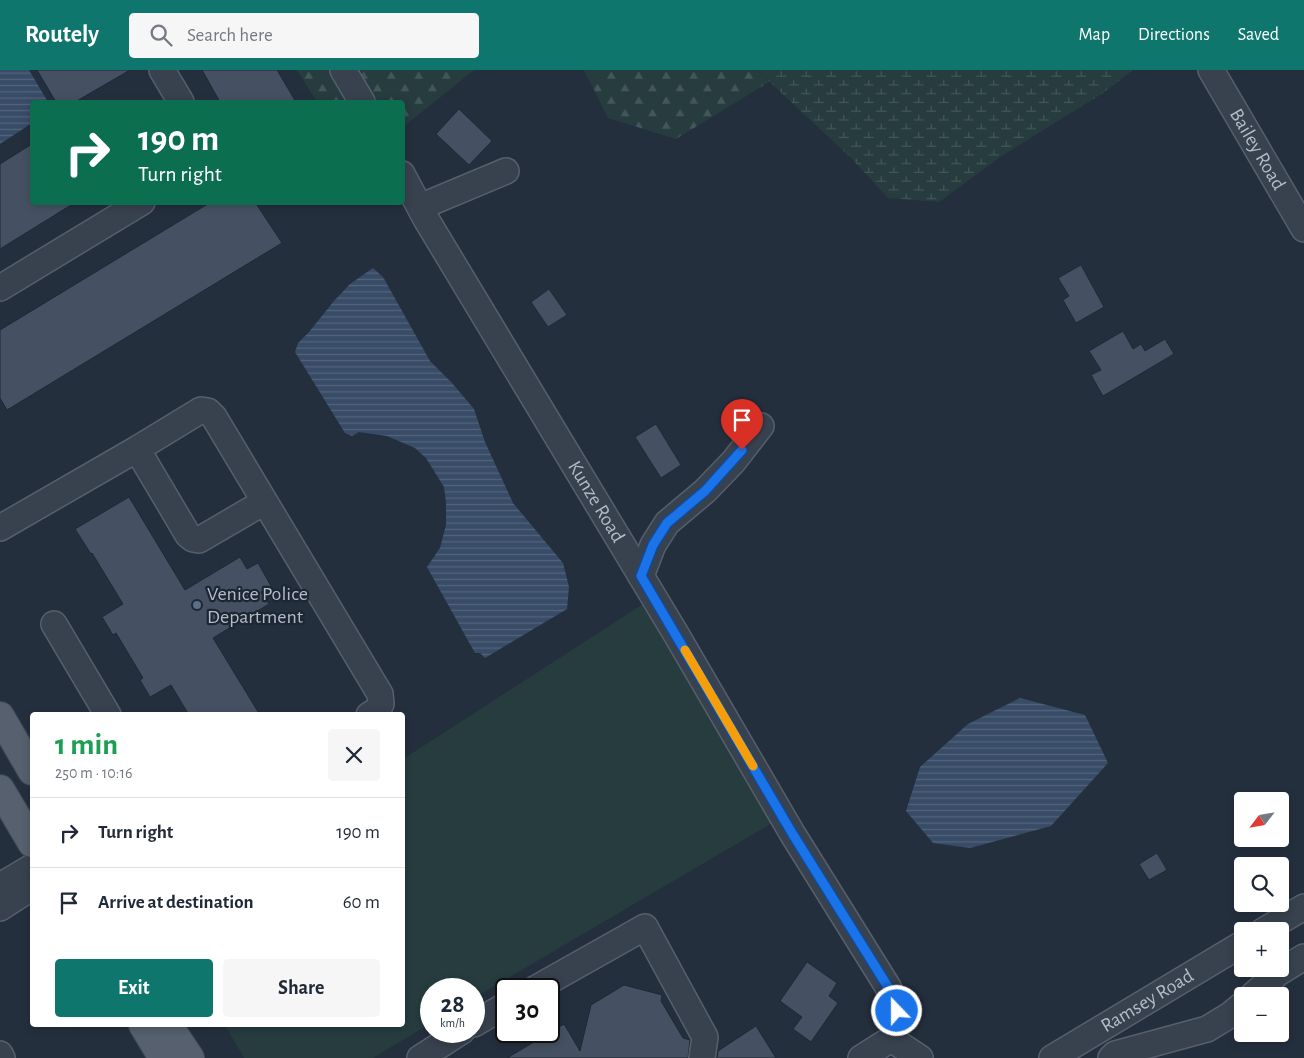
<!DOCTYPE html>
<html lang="en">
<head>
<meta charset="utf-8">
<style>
	:root { --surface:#fff; --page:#f6f6f7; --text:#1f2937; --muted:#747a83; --line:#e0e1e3; --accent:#0f766e }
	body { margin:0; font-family:"Alegreya Sans",sans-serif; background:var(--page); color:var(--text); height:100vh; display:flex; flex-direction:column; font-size:19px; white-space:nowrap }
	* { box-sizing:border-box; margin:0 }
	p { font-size:16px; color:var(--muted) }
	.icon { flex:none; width:28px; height:28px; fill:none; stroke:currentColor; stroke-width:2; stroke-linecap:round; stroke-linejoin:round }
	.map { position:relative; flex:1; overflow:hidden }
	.drawer { position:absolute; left:30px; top:642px; width:375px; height:315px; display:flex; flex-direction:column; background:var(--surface); border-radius:5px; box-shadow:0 2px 8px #0003 }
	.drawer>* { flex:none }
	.guide { position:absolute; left:30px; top:30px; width:375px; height:105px; border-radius:5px; box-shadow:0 2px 8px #0003; background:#0b6e4f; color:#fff; overflow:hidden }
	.needle { width:32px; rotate:239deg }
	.tools { position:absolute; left:1234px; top:722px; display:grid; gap:10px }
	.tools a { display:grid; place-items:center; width:55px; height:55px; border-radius:5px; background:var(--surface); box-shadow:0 2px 8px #0003; font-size:25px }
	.speed { position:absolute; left:420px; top:908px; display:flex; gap:10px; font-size:25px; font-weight:700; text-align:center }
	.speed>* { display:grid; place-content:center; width:65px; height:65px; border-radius:50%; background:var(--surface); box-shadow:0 2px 8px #0003; line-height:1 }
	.speed small { font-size:12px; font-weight:400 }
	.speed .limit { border:2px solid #111; border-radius:8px; background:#fff; color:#111 }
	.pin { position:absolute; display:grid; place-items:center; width:42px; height:42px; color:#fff; margin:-51px -21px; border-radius:50% 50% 50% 0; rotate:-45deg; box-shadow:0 0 5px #0007 }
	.pin .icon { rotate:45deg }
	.me { position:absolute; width:55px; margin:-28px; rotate:338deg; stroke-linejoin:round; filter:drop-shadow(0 0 4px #0008) }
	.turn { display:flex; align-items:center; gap:18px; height:105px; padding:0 25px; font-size:22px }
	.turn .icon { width:65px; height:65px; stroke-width:2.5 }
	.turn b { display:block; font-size:35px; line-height:42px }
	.round { display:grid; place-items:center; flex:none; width:52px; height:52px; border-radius:5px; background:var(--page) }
	.headline { display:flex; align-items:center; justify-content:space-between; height:85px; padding:0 25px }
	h1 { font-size:30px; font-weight:700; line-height:38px; color:#1e9e55 }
	.primary-button { display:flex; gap:10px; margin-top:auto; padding:10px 25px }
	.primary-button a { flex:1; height:58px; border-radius:5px; background:var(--accent); color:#fff; font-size:20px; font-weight:700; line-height:58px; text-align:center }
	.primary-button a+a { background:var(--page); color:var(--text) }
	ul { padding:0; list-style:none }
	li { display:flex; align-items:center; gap:15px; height:70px; padding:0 25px; border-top:1px solid var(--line) }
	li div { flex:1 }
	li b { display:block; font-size:19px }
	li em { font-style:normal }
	header { display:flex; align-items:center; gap:30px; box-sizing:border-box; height:70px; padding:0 25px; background:var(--accent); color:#fff }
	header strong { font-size:24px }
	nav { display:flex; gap:28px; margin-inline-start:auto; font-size:18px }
	.search { width:350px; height:45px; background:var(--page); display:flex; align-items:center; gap:12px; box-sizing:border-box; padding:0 18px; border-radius:5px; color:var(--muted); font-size:19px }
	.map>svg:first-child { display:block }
</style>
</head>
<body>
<header>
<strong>Routely</strong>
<div class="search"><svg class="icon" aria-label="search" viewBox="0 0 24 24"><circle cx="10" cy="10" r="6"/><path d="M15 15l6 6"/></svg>Search here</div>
<nav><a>Map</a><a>Directions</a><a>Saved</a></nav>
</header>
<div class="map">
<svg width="1304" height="988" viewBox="0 0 1304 988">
	<defs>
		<pattern id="forest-firs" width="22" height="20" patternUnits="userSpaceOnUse" patternTransform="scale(1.25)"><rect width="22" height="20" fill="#263c3f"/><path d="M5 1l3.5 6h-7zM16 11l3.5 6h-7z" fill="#435659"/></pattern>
		<pattern id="wetland-marsh" width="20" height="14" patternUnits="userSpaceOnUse" patternTransform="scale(1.25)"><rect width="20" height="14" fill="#263c3f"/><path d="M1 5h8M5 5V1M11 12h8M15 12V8" fill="none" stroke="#435659"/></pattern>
		<pattern id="water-rules" width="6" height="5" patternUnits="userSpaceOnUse" patternTransform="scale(1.25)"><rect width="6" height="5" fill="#394c67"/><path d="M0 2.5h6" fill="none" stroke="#53647b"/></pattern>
	</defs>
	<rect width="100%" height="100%" fill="#242f3e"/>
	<path fill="#263c3f" d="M 657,525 L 791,742 L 474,928 L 474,919 L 431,919 L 431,953 L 373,988 L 244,988 L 225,955 L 402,955 L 403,689 Z"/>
	<g fill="url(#forest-firs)">
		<path d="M 297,0 L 474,0 L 403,57 L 402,32 L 317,32 Z"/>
		<path d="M 584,0 L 757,0 L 769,12 L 676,69 L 608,48 Z"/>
	</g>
	<path fill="url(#wetland-marsh)" d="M 757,0 L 1133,0 L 1103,23 L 1000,87 L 939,132 L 888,128 L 851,88 Z"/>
	<g fill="url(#water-rules)">
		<path d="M 0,0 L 29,0 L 48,32 L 32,32 L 32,53 L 0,74 Z"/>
		<path d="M 373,198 L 383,207 L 430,291 L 452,313 L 474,339 L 485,372 L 513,433 L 563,493 L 569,517 L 567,539 L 485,588 L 480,583 L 475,583 L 427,497 L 440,478 L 446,455 L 446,433 L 444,417 L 426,388 L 415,378 L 387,366 L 359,362 L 352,366 L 345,363 L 295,282 L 298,273 L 309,262 L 334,231 L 350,214 Z"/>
		<path d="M 1020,628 L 1085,645 L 1108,693 L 1051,756 L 970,778 L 933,773 L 906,741 L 920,697 L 968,654 Z"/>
	</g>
	<g fill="#455162" stroke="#1f2835">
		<path d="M 37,0 L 130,0 L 75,32 L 56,32 Z"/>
		<path d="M 202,0 L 277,0 L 296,32 L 220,32 Z"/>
		<path d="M 459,39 L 492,71 L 469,95 L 436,64 Z"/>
		<path d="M 32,74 L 32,132 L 76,132 L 0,179 L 0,94 Z"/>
		<path d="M 211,132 L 255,132 L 282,173 L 7,340 L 0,328 L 0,260 Z"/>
		<path d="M 1081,195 L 1104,237 L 1076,253 L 1063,230 L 1069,226 L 1058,208 Z"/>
		<path d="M 549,219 L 567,245 L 548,257 L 531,232 Z"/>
		<path d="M 1123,261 L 1133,279 L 1141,274 L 1145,281 L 1165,269 L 1174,284 L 1103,326 L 1091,305 L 1101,300 L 1089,281 Z"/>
		<path d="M 656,354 L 681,395 L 661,408 L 635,367 Z"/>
		<path d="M 129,427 L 185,520 L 240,487 L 247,499 L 258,493 L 271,516 L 261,522 L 269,534 L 213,568 L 260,645 L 189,645 L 171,615 L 150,627 L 140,610 L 143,608 L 116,563 L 113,565 L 102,547 L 123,534 L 92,483 L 91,484 L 75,459 Z"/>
		<path d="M 1157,783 L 1167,800 L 1149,810 L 1139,794 Z"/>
		<path d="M 807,892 L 837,913 L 829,926 L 838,933 L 811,972 L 793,959 L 802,947 L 780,931 Z"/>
		<path d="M 624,915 L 662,925 L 661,931 L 683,968 L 690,970 L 688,988 L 507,988 L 564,954 L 580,981 L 591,935 Z"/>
		<path d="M 756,956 L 776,988 L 717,988 L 718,981 Z"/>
	</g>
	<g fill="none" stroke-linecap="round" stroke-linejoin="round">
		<g stroke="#565f6c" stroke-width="28">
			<g id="minor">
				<path d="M 162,0 L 181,32"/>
				<path d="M 343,0 L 362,32"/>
				<path id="s1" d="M 1211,0 L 1304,159"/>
				<path id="s2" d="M 402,104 L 426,149 L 676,564 L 792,763 L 888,917 C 899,939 901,946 891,969"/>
				<path d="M 420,137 L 506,101"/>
				<path d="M 0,218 L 142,132"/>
				<path d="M 264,432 L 199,470 L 193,469 L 188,465 L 137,379 L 201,340 L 208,341 L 214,347 L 380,624 L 381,634 L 377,640 L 369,645"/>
				<path d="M 0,458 L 137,379"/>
				<path d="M 641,506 L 653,475 L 667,453 L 705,421 L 733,392 L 761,356"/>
				<path d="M 54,554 L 108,645"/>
				<path d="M 0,816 L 32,797"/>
				<path d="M 0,838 L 23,823 L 32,820"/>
				<path d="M 1263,861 L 1304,837"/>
				<path d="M 535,919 L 645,857 L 705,967 L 702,988"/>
				<path d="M 1252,926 L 1278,903 L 1304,887"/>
				<path d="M 474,954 L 506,935"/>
				<path d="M 891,969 L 920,988"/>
				<path d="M 0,984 L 2,988"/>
				<path d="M 420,988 L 462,961"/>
				<path d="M 861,988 L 891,969"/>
				<path id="s3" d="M 1052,988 L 1242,874"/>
				<path d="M 1111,988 L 1115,984 L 1207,959 L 1230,945 L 1242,935"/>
			</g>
		</g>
		<g stroke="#414a57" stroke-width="30">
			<g id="major">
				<path d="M 0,646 L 32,701"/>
				<path d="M 0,719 L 32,773"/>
				<path d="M 143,955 L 163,988"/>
				<path d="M 168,955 L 190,988"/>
			</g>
		</g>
		<use href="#minor" stroke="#38414e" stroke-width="25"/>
		<use href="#major" stroke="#56606e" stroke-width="28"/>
	</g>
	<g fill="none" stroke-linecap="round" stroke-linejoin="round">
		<g stroke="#114b97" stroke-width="12">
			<path id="route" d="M 742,380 L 705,421 L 667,453 L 653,475 L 641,506 L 792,763 L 888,917 L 895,931 L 897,941"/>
		</g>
		<use href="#route" stroke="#1a73e8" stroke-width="9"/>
		<path stroke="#f59e0b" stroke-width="9" d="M 685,580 L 753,696"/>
	</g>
	<circle fill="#5c6f8a" stroke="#1d2633" stroke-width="2" cx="197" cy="535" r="5"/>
	<g text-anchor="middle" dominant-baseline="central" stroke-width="4.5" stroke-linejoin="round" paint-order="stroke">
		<g font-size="20" fill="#b4bcc9" stroke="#1d2633">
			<text stroke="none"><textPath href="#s1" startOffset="92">Bailey Road</textPath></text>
			<text stroke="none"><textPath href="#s2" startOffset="381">Kunze Road</textPath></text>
			<text stroke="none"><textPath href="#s3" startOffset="111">Ramsey Road</textPath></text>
		</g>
		<g font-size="20" fill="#b4bcc9" stroke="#1d2633" text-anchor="start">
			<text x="207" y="524">Venice Police<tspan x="207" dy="23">Department</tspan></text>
		</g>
	</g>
</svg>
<div class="tools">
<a><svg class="needle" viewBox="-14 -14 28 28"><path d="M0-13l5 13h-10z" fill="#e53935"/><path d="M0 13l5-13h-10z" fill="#747a83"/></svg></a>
<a><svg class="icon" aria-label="search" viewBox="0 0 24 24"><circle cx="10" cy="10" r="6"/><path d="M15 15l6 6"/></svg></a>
<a>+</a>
<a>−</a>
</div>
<div class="speed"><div>28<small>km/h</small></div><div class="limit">30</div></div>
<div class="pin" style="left:742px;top:380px;background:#d93025"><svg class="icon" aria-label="arrive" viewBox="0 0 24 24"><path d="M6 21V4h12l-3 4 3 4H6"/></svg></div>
<svg class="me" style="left:897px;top:941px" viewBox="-20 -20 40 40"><circle r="17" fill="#1a73e8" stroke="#fff" stroke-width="3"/><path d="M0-11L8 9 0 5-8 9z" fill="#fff"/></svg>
<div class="guide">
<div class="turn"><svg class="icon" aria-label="right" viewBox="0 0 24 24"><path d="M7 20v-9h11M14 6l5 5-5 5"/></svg><div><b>190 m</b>Turn right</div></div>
</div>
<section class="drawer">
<div class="headline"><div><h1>1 min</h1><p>250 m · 10:16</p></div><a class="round"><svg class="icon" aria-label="close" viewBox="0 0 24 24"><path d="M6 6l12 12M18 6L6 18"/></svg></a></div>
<ul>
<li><svg class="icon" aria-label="right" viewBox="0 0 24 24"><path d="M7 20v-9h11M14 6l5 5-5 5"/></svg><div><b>Turn right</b></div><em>190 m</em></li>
<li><svg class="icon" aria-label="arrive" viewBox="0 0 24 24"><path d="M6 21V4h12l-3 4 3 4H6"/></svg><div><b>Arrive at destination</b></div><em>60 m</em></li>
</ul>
<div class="primary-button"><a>Exit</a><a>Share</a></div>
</section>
</div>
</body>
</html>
